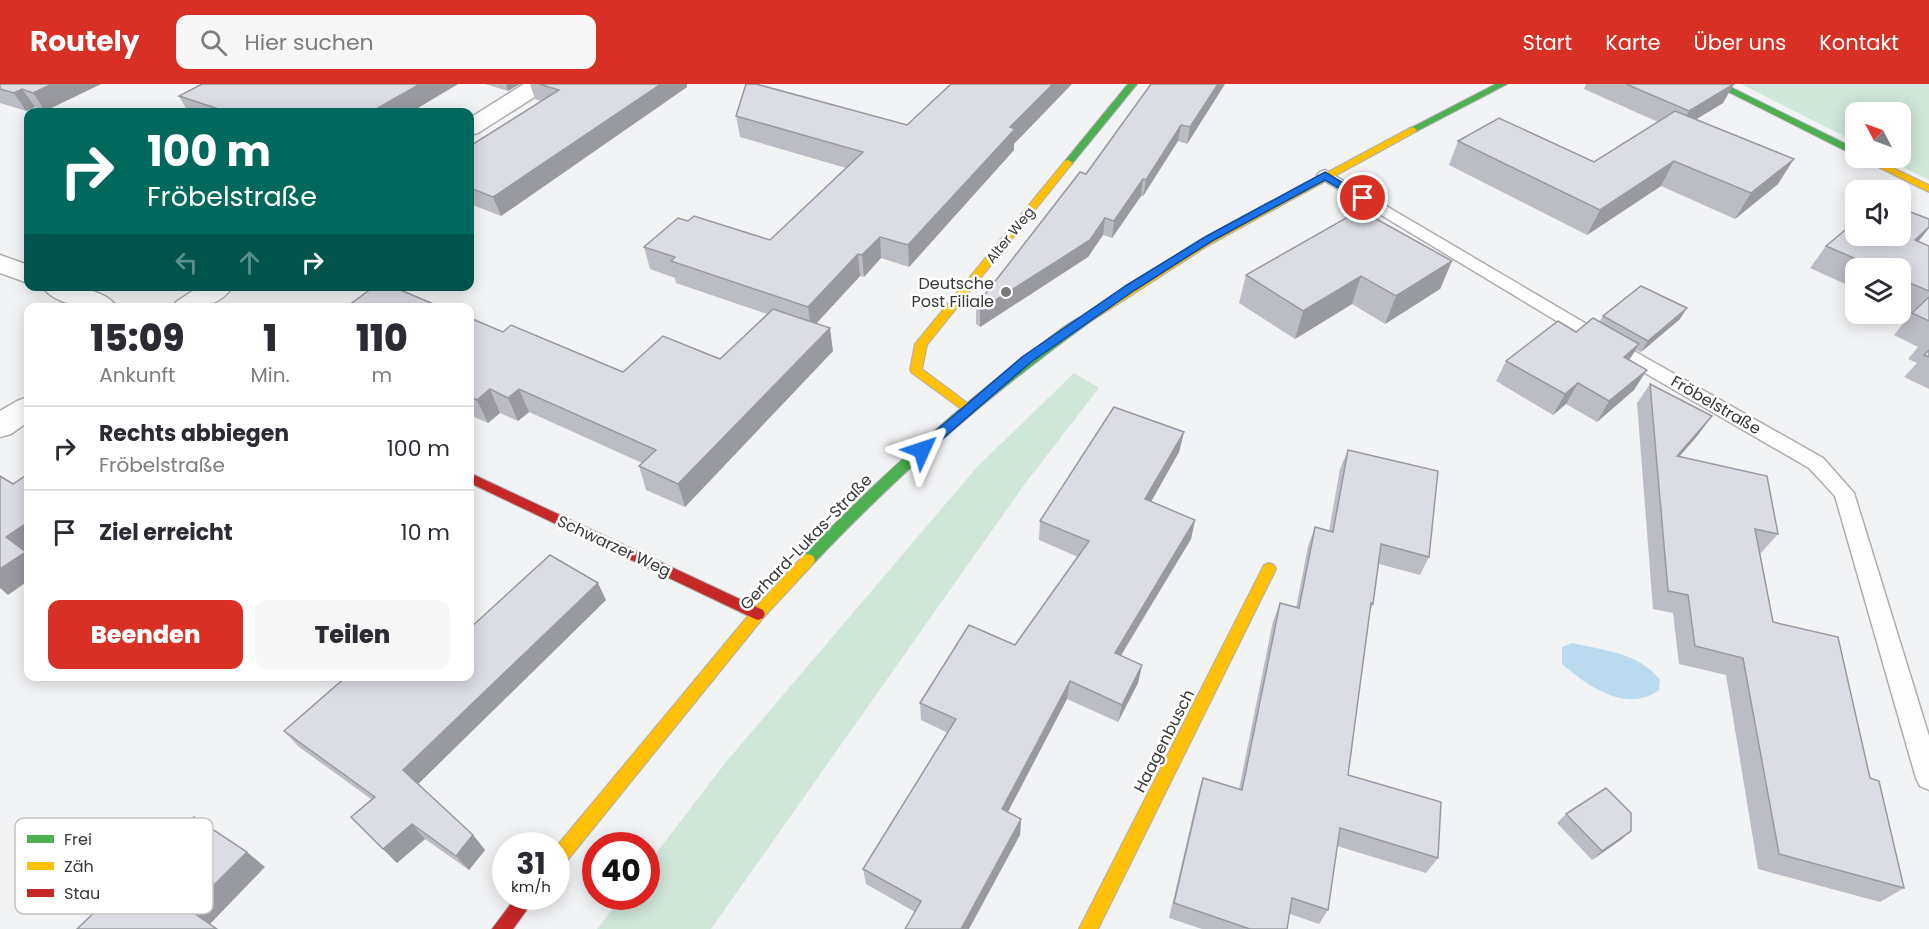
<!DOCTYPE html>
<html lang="de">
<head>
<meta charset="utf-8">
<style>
	:root { --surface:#fff; --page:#f7f7f7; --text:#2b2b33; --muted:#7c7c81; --line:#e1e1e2; --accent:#d93025 }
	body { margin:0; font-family:Poppins,sans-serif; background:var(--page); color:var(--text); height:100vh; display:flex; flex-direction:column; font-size:22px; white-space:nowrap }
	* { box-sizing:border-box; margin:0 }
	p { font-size:20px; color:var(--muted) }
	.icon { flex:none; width:33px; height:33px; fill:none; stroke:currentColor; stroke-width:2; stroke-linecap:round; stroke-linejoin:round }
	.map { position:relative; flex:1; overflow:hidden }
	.side { position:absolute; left:24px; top:219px; width:450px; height:378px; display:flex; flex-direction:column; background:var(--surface); border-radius:12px; box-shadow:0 3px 15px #0003 }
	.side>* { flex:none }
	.hud { position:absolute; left:24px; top:24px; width:450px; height:183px; border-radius:12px; box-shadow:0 3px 15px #0003; background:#00695c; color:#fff; overflow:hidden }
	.needle { width:39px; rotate:311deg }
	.buttons { position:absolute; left:1845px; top:18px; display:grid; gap:12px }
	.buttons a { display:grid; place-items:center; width:66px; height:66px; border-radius:12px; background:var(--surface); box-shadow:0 3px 15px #0003; font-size:30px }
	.speed { position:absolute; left:492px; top:748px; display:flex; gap:12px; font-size:30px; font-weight:700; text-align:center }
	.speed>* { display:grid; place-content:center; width:78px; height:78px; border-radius:50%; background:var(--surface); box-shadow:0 3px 15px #0003; line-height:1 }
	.speed small { font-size:15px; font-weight:400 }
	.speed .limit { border:9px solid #d22; background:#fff; color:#111 }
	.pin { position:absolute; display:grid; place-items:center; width:51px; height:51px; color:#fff; margin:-26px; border:3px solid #fff; border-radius:50%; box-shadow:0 2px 6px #0007 }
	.me { position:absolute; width:66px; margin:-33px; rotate:48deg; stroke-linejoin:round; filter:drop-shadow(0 0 4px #0008) }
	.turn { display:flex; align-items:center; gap:21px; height:126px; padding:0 24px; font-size:27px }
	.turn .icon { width:78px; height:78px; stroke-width:2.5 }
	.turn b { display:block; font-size:42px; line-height:51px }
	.lanes { display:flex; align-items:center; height:57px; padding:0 24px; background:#0003; justify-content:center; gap:30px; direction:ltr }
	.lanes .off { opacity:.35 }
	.eta { display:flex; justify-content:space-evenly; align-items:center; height:102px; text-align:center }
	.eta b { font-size:36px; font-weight:800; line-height:42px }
	.cta { display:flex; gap:12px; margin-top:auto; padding:12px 24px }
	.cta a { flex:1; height:69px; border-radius:12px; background:var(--accent); color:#fff; font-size:24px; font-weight:800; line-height:69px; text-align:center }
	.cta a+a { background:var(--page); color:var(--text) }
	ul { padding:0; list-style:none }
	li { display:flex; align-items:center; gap:18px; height:84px; padding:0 24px; border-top:2px solid var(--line) }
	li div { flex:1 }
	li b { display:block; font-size:22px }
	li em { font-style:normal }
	header { display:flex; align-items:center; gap:36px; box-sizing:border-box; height:84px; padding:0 30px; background:var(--accent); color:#fff }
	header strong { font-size:28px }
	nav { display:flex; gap:33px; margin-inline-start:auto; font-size:21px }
	.search { width:420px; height:54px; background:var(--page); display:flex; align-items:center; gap:15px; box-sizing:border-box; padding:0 21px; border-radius:12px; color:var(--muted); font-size:22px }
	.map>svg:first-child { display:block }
</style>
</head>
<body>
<header>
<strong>Routely</strong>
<div class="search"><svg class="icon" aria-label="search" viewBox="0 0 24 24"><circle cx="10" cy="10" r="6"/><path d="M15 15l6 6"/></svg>Hier suchen</div>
<nav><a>Start</a><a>Karte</a><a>Über uns</a><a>Kontakt</a></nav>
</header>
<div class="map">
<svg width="1929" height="845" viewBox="0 0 1929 845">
	<rect width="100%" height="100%" fill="#f2f3f5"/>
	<g fill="#d0e6d9">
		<path d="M 1741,0 L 1929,0 L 1929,96 L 1885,74 L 1900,74 L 1900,28 L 1856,28 L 1855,58 Z"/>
		<path d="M 1074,289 L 1099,304 L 1024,401 L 711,845 L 597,845 L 622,813 L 646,813 L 647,781 L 726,678 L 977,383 Z"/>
	</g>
	<path fill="#badbed" d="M 1572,559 C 1603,566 1640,569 1660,596 L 1659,606 C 1626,630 1588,602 1562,580 L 1562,563 Z"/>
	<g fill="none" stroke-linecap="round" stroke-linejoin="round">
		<g stroke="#aeaeb0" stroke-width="3">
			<path id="lane" d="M 1325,86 L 1595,245 L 1823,374 L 1854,409 L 1929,652 L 1929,706 L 1920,702 L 1916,694 L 1835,412 L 1809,384 L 1583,253 L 1320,94 L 1317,91 L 1320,88 Z"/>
		</g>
		<g stroke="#aeaeb0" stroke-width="3">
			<g id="street">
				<path d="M 524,0 L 550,0 L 547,5 L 478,49 L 470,51 L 470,34 Z"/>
				<path d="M 0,171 L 28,181 L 28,199 L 0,189 Z"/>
				<path d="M 42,202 C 65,202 103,202 118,224 C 95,224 56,224 42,202 Z"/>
				<path d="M 200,202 L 233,202 C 218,225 196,224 172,224 L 176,218 Z"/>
				<path d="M 28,313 L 28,338 L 11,350 L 0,353 L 0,327 L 17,317 Z"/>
			</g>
		</g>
		<g stroke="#aeaeb0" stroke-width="2">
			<g id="fast">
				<path d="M 1128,0 L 1137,0 L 1071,81 L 1065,81 L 1065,77 Z"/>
				<path d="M 1496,0 L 1507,0 L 1415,48 L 1407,46 Z"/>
				<path d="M 1713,0 L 1724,0 L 1856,65 L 1856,72 Z"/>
				<path d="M 1086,231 L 1090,232 L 1090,238 C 990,310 898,390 813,480 L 803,480 L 801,476 L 803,472 C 874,399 948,331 1029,270 C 1044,259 1069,236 1086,231 Z"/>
			</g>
		</g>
		<g stroke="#aeaeb0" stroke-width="2">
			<g id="slow">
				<path d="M 1412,43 L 1417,46 L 1415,48 L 1209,161 L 1090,238 L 1086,239 L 1080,235 L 1121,206 L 1201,156 Z"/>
				<path d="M 1860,74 L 1872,74 L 1929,101 L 1929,108 Z"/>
				<path d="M 1068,76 L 1073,79 L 1071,81 L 927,261 L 922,285 L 974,324 L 968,328 L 964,327 L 912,289 L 910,286 L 915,260 L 1065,77 Z"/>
				<path d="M 808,470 L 813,472 L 815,476 L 813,480 L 763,534 L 562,783 L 556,785 L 556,763 L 753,526 L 803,472 Z"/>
				<path d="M 1269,479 L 1274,481 L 1276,485 L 1098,845 L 1079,845 L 1262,485 L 1264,481 Z"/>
			</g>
		</g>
		<g stroke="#aeaeb0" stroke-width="2">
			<g id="jam">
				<path d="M 470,389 L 763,526 L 765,530 L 763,534 L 758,536 L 753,534 L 470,399 Z"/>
				<path d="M 516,813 L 536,813 L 513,845 L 492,845 Z"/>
			</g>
		</g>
		<use href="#lane" fill="#fdfdfe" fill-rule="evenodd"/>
		<use href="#street" fill="#fdfdfe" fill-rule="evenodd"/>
		<use href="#fast" fill="#4caf50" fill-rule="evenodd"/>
		<use href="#slow" fill="#ffc107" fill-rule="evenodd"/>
		<use href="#jam" fill="#c62828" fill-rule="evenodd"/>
	</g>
	<g fill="#bcbdc4">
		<path d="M 0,0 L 101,0 L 45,27 L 35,23 L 26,27 L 0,19 Z"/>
		<path d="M 202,0 L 458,0 L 411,28 L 188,28 L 179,12 Z"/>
		<path d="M 485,0 L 520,0 L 508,7 Z"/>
		<path d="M 530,0 L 687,0 L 687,3 L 501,132 L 470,120 L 470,62 L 541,17 L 535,15 Z"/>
		<path d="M 1225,0 L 1187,60 L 1178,57 L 1143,112 L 1141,112 L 1112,154 L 1103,151 L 1088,173 L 980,243 L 976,240 L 976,222 L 1086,90 Z"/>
		<path d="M 1586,0 L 1733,0 L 1723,19 L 1697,35 L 1778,100 L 1735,135 L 1661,102 L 1587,151 L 1449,81 L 1458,57 L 1594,78 L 1658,38 L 1584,5 Z"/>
		<path d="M 736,32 L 907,41 L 1014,60 L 1014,66 L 909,183 L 881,174 L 864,193 L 860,192 L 817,239 L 833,267 L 685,423 L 646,406 L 639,382 L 642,379 L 529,328 L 518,337 L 500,329 L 488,339 L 470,331 L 470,234 L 503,248 L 623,288 L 720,275 L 767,230 L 676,199 L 675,194 L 650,185 L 644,163 L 688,137 L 770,156 L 846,84 L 740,53 Z"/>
		<path d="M 1929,144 L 1918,158 L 1929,162 L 1929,305 L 1904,293 L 1917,279 L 1908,275 L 1918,263 L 1894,251 L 1911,230 L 1900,225 L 1900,184 L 1856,184 L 1856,205 L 1810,184 L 1826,162 Z"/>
		<path d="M 1452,177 L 1440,205 L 1385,240 L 1352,220 L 1295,255 L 1239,219 L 1246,191 Z"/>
		<path d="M 1603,232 L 1680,235 L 1641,268 L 1636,266 L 1629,276 L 1634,306 L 1597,338 L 1566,320 L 1553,331 L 1496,297 L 1506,277 L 1599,238 Z"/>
		<path d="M 1650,300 L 1698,351 L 1679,373 L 1778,450 L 1761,469 L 1760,468 L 1773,538 L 1870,694 L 1904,804 L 1880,818 L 1758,785 L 1726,591 L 1679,580 L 1673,529 L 1653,525 L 1637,319 Z"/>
		<path d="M 1184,348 L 1179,368 L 1151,417 L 1195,436 L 1191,455 L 1121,572 L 1142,581 L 1138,599 L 1118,638 L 1067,615 L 1008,728 L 1021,735 L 1020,751 L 915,828 L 866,800 L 863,785 L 948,649 L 921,636 L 920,619 L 1015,561 L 1078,473 L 1039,456 L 1040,437 Z"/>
		<path d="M 1348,366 L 1429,473 L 1420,491 L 1379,480 L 1373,520 L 1370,527 L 1348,691 L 1438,774 L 1426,789 L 1337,762 L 1328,826 L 1319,840 L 1290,830 L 1287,845 L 1202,845 L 1169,834 L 1198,710 L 1203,694 L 1239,705 L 1273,537 L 1280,519 L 1296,524 L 1308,462 L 1315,443 L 1329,447 L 1340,385 Z"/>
		<path d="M 606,516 L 418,700 L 473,751 L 485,766 L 469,786 L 425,755 L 397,779 L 351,733 L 371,715 L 299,663 L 284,647 L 470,592 Z"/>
		<path d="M 1566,730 L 1622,755 L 1592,776 L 1557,739 Z"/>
	</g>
	<g fill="#999aa0">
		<path d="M 52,0 L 101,0 L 45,27 L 33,9 Z"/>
		<path d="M 420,0 L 458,0 L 411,28 L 371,28 Z"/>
		<path d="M 506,0 L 520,0 L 508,7 Z"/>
		<path d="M 661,0 L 687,0 L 687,3 L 501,132 L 493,113 Z"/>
		<path d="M 1053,0 L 1072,0 L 1014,60 L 1014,66 L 909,183 L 908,161 L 1010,43 Z"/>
		<path d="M 1218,0 L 1225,0 L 1187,60 L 1190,43 Z"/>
		<path d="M 1734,0 L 1723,19 L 1678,46 L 1689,27 Z"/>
		<path d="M 22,5 L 35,23 L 26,27 L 14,9 Z"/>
		<path d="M 1181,41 L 1178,57 L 1143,112 L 1146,96 Z"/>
		<path d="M 1794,75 L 1778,100 L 1735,135 L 1751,109 Z"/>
		<path d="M 1674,77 L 1661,102 L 1587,151 L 1600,126 Z"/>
		<path d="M 1143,95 L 1141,112 L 1112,154 L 1114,137 Z"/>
		<path d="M 1105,134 L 1103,151 L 1088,173 L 980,243 L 980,226 Z"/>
		<path d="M 1929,143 L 1929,144 L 1917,159 L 1915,156 Z"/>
		<path d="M 880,153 L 881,174 L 864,193 L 862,171 Z"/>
		<path d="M 858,170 L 860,192 L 811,245 L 808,223 Z"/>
		<path d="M 1452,177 L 1440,205 L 1385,240 L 1396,212 Z"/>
		<path d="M 1361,192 L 1352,220 L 1295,255 L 1303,227 Z"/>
		<path d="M 1687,224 L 1680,235 L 1641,268 L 1648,257 Z"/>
		<path d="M 830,244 L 833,267 L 685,423 L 678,400 Z"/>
		<path d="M 1639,260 L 1626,281 L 1624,273 Z"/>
		<path d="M 1647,286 L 1634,306 L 1597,338 L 1609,317 Z"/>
		<path d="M 1578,299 L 1566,320 L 1553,331 L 1565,310 Z"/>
		<path d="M 490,305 L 500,329 L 488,339 L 477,316 Z"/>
		<path d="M 519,305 L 529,328 L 518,337 L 508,314 Z"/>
		<path d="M 1712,332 L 1698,351 L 1663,391 L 1677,372 Z"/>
		<path d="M 1184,348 L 1179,368 L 1142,434 L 1145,415 Z"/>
		<path d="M 1195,436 L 1191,455 L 1111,587 L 1115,569 Z"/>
		<path d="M 28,438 L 28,497 L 8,511 L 0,504 L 0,485 L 6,453 Z"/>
		<path d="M 598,499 L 606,516 L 416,702 L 403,686 Z"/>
		<path d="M 1142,581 L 1138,599 L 1118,638 L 1122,621 Z"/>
		<path d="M 1070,597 L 1067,615 L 1001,741 L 1002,725 Z"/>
		<path d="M 1021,735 L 1020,751 L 969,845 L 961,845 Z"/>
		<path d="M 412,740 L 425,755 L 397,779 L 383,765 Z"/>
		<path d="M 1631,747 L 1622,755 L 1592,776 L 1602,767 Z"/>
		<path d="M 473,751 L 485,766 L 469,786 L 456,772 Z"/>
		<path d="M 247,768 L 265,783 L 210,840 L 189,826 Z"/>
	</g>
	<g fill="#dbdce4" stroke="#999aa0" stroke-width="1.5">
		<path d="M 0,0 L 52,0 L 33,9 L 22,5 L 14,9 L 0,5 Z"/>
		<path d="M 202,0 L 420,0 L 371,28 L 228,28 L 179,12 Z"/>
		<path d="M 539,0 L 661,0 L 493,113 L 470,104 L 470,62 L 559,6 Z"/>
		<path d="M 746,0 L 756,0 L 907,41 L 951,0 L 1053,0 L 1010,43 L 1015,45 L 908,161 L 880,153 L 862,171 L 858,170 L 808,223 L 671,177 L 675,173 L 644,163 L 678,134 L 688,137 L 694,132 L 770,156 L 863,68 L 736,32 Z"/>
		<path d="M 1151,0 L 1218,0 L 1190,43 L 1181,41 L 1146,96 L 1143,95 L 1114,137 L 1105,134 L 1090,156 L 980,226 L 976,222 L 1080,88 L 1086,90 Z"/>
		<path d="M 1626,0 L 1734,0 L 1689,27 Z"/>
		<path d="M 1675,27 L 1794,75 L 1751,109 L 1674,77 L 1600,126 L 1458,57 L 1499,34 L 1594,78 Z"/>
		<path d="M 1900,124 L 1929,135 L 1929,143 L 1915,156 L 1929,162 L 1929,207 L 1900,195 L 1900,184 L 1877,184 L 1826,162 L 1856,137 L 1856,152 L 1900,152 Z"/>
		<path d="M 1360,126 L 1452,177 L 1396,212 L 1361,192 L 1303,227 L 1246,191 Z"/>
		<path d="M 375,202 L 391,202 L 443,224 L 345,224 Z"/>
		<path d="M 1641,202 L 1687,224 L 1648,257 L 1603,232 Z"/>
		<path d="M 1929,213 L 1929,237 L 1912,229 Z"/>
		<path d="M 773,225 L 830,244 L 678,400 L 639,382 L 656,366 L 519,305 L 508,314 L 490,305 L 477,316 L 470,312 L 470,234 L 503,248 L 511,241 L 623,288 L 663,252 L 720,275 Z"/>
		<path d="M 1593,234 L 1639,260 L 1624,273 L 1647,286 L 1609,317 L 1578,299 L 1565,310 L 1506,277 L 1558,237 L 1576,248 Z"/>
		<path d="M 1929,266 L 1929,273 L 1924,271 Z"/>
		<path d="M 1650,300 L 1712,332 L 1677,372 L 1767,392 L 1778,450 L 1755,445 L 1773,538 L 1838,553 L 1870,694 L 1879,697 L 1904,804 L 1779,770 L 1743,574 L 1695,562 L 1688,511 L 1668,507 Z"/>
		<path d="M 1114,323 L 1184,348 L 1145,415 L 1195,436 L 1115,569 L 1142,581 L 1122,621 L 1070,597 L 1002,725 L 1021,735 L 961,845 L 905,845 L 921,817 L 863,785 L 956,635 L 920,619 L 969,541 L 1015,561 L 1089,457 L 1040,437 Z"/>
		<path d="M 1348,366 L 1438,387 L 1429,473 L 1381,460 L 1373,520 L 1371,519 L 1348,691 L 1441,718 L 1438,774 L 1340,744 L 1328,826 L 1292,814 L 1287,845 L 1250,845 L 1174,819 L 1203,694 L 1242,706 L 1280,519 L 1299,524 L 1315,443 L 1333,448 Z"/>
		<path d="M 28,390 L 28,438 L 6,453 L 26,468 L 0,485 L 0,392 L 13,400 Z"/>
		<path d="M 550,471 L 598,499 L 403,686 L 473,751 L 456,772 L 412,740 L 383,765 L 351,733 L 375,713 L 284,647 L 347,592 L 470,592 L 470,544 Z"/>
		<path d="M 1606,704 L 1631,729 L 1631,747 L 1602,767 L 1566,730 Z"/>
		<path d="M 194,733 L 247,768 L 189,826 L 217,845 L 77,845 Z"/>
	</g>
	<path fill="#1a73e8" stroke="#114b97" stroke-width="1.5" d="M 1325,88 L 1368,114 L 1359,116 L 1325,96 L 1212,157 L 1135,206 L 1031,278 L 926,369 L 917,369 L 915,366 L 917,363 L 1022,273 L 1127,201 L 1205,153 Z"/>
	<circle fill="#78797b" stroke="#fff" stroke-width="2" cx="1006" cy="208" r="6"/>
	<g text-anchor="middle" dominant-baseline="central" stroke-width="5" stroke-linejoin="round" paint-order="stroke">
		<g font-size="14" fill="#373839" stroke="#fff">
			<text transform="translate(1010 151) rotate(-51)">Alter Weg</text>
		</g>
		<g font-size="16" fill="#373839" stroke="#fff" text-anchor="end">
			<text x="994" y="199">Deutsche<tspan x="994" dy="18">Post Filiale</tspan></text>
		</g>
		<g font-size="16" fill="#373839" stroke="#fff">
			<text transform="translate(1716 321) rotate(30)">Fröbelstraße</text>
			<text transform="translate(806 458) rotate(-46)">Gerhard-Lukas-Straße</text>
			<text transform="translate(614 462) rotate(25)">Schwarzer Weg</text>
			<text transform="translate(1164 657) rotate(-63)">Haagenbusch</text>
		</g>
	</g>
	<rect x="15" y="734" width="198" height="96" rx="9" fill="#fff" stroke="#c3c3c4" stroke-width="1.5"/>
	<rect x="27" y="751" width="27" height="8" fill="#4caf50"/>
	<rect x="27" y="778" width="27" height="8" fill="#ffc107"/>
	<rect x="27" y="805" width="27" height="8" fill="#c62828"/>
	<g font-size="16" fill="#373839">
		<text x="64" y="761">Frei</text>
		<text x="64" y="788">Zäh</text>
		<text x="64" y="815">Stau</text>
	</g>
</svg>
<div class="buttons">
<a><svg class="needle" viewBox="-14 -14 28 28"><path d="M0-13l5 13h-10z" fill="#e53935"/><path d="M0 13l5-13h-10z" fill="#7c7c81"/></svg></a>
<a><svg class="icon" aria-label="sound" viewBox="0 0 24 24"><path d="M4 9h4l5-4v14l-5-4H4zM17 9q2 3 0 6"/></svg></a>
<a><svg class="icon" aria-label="layers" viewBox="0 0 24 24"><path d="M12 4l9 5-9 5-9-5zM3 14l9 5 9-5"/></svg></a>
</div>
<div class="speed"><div>31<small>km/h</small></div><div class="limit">40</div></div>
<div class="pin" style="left:1363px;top:114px;background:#d93025"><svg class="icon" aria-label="arrive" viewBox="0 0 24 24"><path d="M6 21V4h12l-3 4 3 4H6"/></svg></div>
<svg class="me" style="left:922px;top:366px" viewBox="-20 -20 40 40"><path d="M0-17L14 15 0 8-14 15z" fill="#1a73e8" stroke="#fff" stroke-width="4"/></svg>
<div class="hud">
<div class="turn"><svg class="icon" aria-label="right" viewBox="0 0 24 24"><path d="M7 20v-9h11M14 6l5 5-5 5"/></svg><div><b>100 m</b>Fröbelstraße</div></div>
<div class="lanes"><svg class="icon off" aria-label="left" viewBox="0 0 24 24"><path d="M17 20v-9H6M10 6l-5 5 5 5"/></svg><svg class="icon off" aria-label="ahead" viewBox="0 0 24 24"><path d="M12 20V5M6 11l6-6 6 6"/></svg><svg class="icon" aria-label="right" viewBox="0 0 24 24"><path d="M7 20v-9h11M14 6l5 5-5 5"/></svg></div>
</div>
<section class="side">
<div class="eta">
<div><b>15:09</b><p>Ankunft</p></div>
<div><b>1</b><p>Min.</p></div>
<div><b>110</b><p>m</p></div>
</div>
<ul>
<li><svg class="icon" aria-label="right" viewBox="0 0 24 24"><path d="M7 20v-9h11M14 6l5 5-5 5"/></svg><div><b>Rechts abbiegen</b><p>Fröbelstraße</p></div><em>100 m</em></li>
<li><svg class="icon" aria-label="arrive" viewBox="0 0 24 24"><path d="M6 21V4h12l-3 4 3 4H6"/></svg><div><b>Ziel erreicht</b></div><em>10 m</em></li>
</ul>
<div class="cta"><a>Beenden</a><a>Teilen</a></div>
</section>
</div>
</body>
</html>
